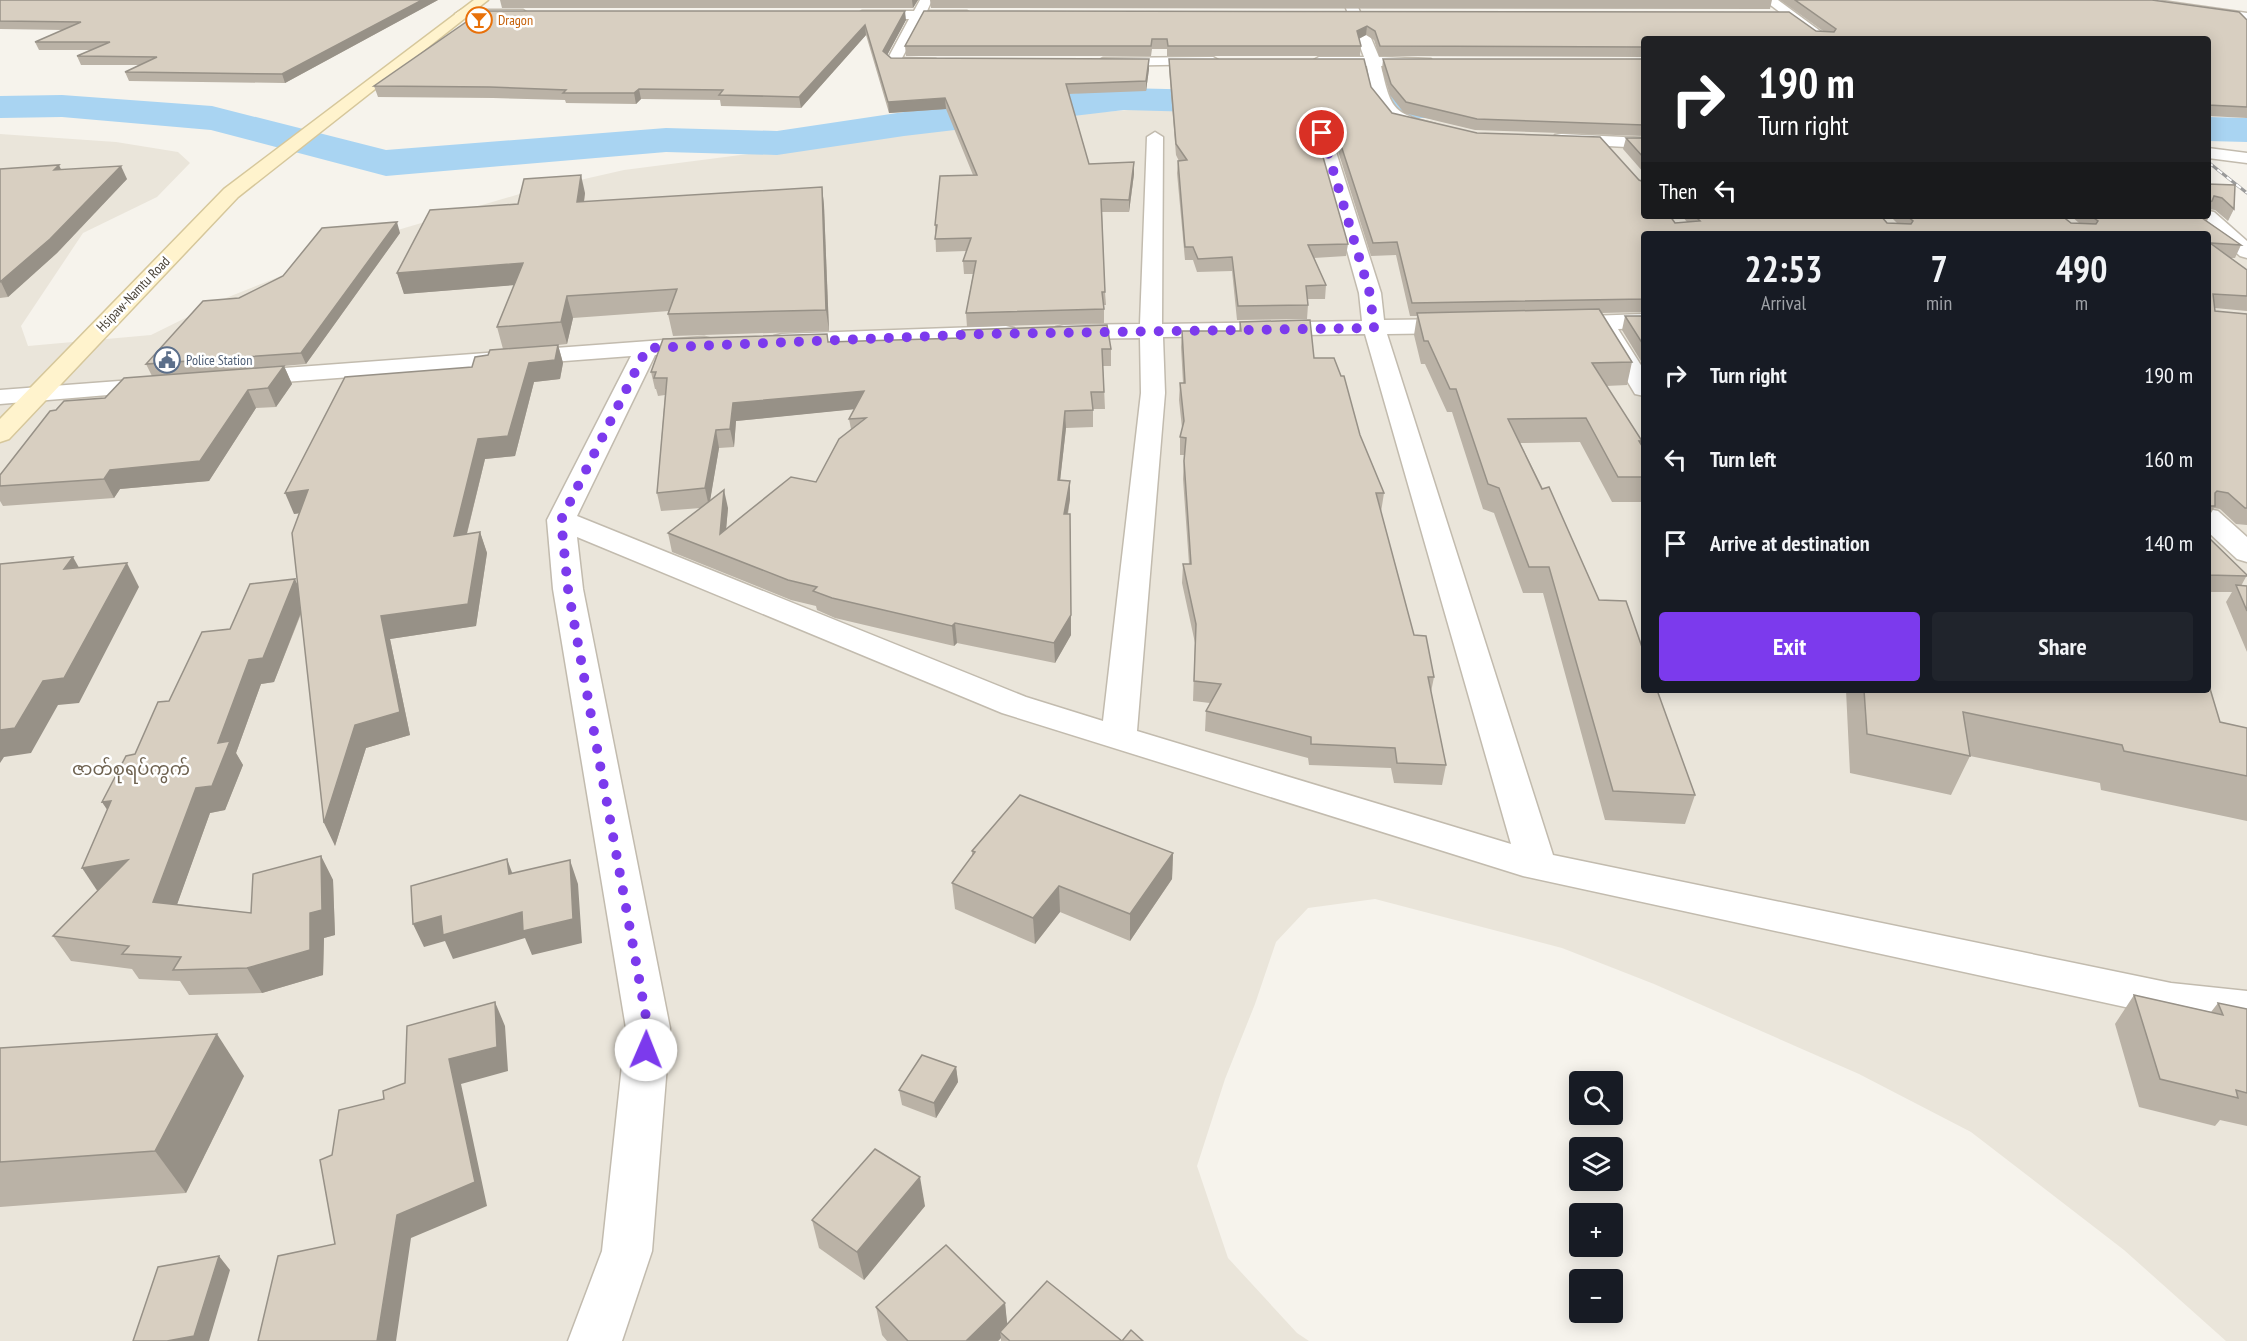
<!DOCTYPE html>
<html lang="en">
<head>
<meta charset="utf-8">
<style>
	:root { --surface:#171b24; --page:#20242c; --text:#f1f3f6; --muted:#9ea1a6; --accent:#7c3aed }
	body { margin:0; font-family:"PT Sans Narrow","Noto Sans Myanmar",sans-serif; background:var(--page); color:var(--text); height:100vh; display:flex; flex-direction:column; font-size:22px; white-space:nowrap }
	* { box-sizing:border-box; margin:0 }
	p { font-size:20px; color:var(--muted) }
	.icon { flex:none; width:33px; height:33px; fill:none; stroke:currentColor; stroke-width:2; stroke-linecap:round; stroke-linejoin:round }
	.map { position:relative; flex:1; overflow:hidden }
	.side { position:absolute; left:1641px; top:231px; width:570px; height:462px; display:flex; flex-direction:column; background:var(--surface); border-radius:6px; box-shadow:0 3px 15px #0003 }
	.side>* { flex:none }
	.top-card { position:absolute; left:1641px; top:36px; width:570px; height:183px; border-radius:6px; box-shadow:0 3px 15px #0003; background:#202124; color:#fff; overflow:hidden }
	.controls { position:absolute; left:1569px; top:1071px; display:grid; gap:12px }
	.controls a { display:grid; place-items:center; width:54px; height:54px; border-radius:6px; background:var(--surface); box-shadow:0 3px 15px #0003; font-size:30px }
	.pin { position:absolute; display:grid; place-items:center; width:51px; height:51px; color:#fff; margin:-26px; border:3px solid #fff; border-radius:50%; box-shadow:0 2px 6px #0007 }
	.me { position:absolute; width:66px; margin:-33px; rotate:1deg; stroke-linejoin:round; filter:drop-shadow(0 0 4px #0008) }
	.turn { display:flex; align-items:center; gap:21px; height:126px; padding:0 18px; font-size:27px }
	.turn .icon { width:78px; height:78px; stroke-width:2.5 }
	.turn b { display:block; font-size:42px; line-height:51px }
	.then { display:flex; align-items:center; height:57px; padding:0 18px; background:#0003; gap:12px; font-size:22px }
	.eta { display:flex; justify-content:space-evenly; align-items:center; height:102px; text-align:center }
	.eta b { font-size:36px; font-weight:600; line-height:42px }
	.action { display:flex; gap:12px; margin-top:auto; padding:12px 18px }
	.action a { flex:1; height:69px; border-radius:6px; background:var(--accent); color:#fff; font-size:24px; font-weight:600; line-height:69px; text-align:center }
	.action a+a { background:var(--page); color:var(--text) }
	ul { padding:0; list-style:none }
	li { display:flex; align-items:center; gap:18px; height:84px; padding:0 18px }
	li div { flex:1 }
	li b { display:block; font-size:22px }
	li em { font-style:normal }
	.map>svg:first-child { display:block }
</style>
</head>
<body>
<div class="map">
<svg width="2247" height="1341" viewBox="0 0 2247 1341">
	<rect width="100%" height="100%" fill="#f6f3ec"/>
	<path fill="#eae5da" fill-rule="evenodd" d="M 1153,108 L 1355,114 L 1522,127 L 1644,132 L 1644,216 L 2208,216 L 2208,206 L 2247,240 L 2247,1341 L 2226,1341 L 2124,1250 L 1971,1132 L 1859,1074 L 1654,984 L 1562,948 L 1375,899 L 1308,908 L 1276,942 L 1255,1004 L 1225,1079 L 1197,1166 L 1228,1258 L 1297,1333 L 1309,1341 L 0,1341 L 0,134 L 116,142 L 178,152 L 190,163 L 157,197 L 83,233 L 21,326 L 28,346 L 151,335 L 226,298 L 391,232 L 523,193 L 624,170 L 1029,118 ZM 1644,234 L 2208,234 L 2208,690 L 1644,690 Z"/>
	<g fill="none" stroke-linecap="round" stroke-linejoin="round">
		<g fill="#a9d4f2" fill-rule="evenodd">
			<path d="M 1124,88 L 1644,100 L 1644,124 L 1124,110 L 904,136 L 777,155 L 666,152 L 386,176 L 211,130 L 62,117 L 0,118 L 0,96 L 62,95 L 212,106 L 386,150 L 666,128 L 777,131 L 904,112 Z"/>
			<path d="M 2208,117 L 2247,118 L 2247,142 L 2208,141 Z"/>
		</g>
		<g stroke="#c2bbae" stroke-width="3">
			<g id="street">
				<path d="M 920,0 L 932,0 L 927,11 L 967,11 L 974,15 L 967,19 L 923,19 L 902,58 L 936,59 L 938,62 L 936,65 L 888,65 L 886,62 L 909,19 L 862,19 L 855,15 L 862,11 L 914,11 Z"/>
				<path d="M 1343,0 L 1355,0 L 1379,57 L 1431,59 L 1433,62 L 1431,65 L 1426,66 L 1381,66 C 1391,109 1392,113 1435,124 L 1437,127 L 1435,130 L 1429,132 L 1391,122 L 1372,96 L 1367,66 L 1314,64 L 1312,61 L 1319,57 L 1364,57 Z"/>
				<path d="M 1764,0 L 1778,0 L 1831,39 L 1815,39 Z"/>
				<path d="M 2123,0 L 2155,0 L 2247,13 L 2247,21 L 2129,4 Z"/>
				<path d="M 461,10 L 523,10 L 529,14 L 523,18 L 456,17 L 455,14 Z"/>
				<path d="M 1213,57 L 1220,61 L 1218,64 L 1103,66 L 1096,62 L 1103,58 Z"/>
				<path d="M 1322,128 L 1330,133 L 1381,293 L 1384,320 L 1459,319 L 1467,321 L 1470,326 L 1467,331 L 1459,333 L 1387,334 L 1553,855 L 2171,983 L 2247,991 L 2247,1027 L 2171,1017 L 1523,876 L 1002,713 L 577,537 L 583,589 L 670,1028 L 652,1251 L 622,1341 L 568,1341 L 602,1251 L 626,1028 L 553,589 L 547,520 L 631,356 L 243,385 L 234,383 L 231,378 L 234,373 L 243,371 L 704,337 L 712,339 L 716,344 L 712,349 L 655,355 L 577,516 L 1026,697 L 1103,721 L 1141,393 L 1140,338 L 1064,339 L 1056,337 L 1053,332 L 1056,327 L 1064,325 L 1140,324 L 1147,137 L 1155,132 L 1163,137 L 1162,324 L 1362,321 L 1359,293 L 1314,133 ZM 1365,334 L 1511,844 L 1137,731 L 1165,393 L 1163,337 Z"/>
				<path d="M 1561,134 L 1644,138 L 1644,148 L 1555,143 L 1553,139 L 1555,135 Z"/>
				<path d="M 2208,148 L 2247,153 L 2247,163 L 2208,158 Z"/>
				<path d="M 2208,211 L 2214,212 L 2247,241 L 2247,258 L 2240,256 L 2200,220 L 2197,216 L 2208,216 Z"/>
				<path d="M 1644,314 L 1644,328 L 1618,329 L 1644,370 L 1644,396 L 1635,394 L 1596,329 L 1554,329 L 1551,324 L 1554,319 L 1562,317 Z"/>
				<path d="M 1006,326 L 1014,328 L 1017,333 L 1014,338 L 782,348 L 774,346 L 771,341 L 774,336 L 782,334 Z"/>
				<path d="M 159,378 L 168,380 L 171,385 L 168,390 L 0,404 L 0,390 Z"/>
				<path d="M 2208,509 L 2218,511 L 2247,537 L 2247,562 L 2237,559 L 2208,532 Z"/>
			</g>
		</g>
		<g stroke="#d6c79b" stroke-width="3">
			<path id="secondary" d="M 474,0 L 488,0 L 238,197 L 9,439 L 0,442 L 0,419 L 224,189 Z"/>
		</g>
		<use href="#street" fill="#fff" fill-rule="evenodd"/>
		<use href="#secondary" fill="#fff3cd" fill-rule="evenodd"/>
		<g stroke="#9a9a9a" stroke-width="3">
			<path id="rail" d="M 2208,162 L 2247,193"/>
		</g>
		<use href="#rail" stroke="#fff" stroke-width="2" stroke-dasharray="6" stroke-linecap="butt"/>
	</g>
	<g fill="#bab2a6" fill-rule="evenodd">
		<path d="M 0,0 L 438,0 L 285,83 L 129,81 L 125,72 L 139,65 L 81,65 L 77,56 L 91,50 L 39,50 L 35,42 L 63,30 L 0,29 Z"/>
		<path d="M 500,0 L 918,0 L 913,8 L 502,8 Z"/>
		<path d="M 930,0 L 1772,0 L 1770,9 L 931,8 Z"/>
		<path d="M 1780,0 L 2152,0 L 2247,20 L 2247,118 L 2208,116 L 2208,39 L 1644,39 L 1644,57 L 1379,56 L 1374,40 L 1366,35 L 1359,39 L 1361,46 L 1360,56 L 1167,56 L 1167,49 L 1152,49 L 1151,56 L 906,56 L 905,46 L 924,11 L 1823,31 Z"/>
		<path d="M 906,20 L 887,55 L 891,58 L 1149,59 L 1149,69 L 1146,91 L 1069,94 L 1089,164 L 1134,162 L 1134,174 L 1129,212 L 1102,212 L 1105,292 L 1106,305 L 1104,305 L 1104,323 L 967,327 L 966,313 L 973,274 L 964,274 L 963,261 L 966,251 L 936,252 L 935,225 L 973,175 L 946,109 L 889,113 L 866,35 L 801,108 L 721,106 L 720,100 L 641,99 L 636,104 L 566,103 L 565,100 L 493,98 L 378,97 L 374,86 Z"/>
		<path d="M 1169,59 L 1371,87 L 1392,113 L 1639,180 L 1644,216 L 1675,223 L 1687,222 L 1682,216 L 1881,216 L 1887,223 L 1897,223 L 1890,216 L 2062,216 L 2071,223 L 2079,223 L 2071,216 L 2208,216 L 2208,212 L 2210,214 L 2207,221 L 2241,245 L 2235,258 L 2230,258 L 2247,270 L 2247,311 L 2215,308 L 2215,311 L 2247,314 L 2247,525 L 2236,524 L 2220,509 L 2214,508 L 2208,518 L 2208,234 L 1644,234 L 1644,312 L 1601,313 L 1632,362 L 1627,385 L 1606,386 L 1642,441 L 1641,444 L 1644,477 L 1644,502 L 1612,502 L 1580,442 L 1520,443 L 1599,600 L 1695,795 L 1685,824 L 1605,820 L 1543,593 L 1523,593 L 1494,513 L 1483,509 L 1452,412 L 1447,412 L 1425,364 L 1421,364 L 1414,335 L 1417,316 L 1410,316 L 1396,255 L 1371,256 L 1332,132 L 1323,126 L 1315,131 L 1348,244 L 1346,256 L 1314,258 L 1326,285 L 1325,299 L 1308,299 L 1308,305 L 1307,319 L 1237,320 L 1232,271 L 1197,272 L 1193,260 L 1185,260 L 1177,173 L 1178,161 L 1179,161 L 1176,155 L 1169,69 Z"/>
		<path d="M 1383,59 L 1644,59 L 1644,136 L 1475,130 L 1404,113 L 1390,95 L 1382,69 Z"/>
		<path d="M 1626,138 L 1644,138 L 1644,173 L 1623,149 Z"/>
		<path d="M 0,169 L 61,169 L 127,179 L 57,253 L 8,297 L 0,298 Z"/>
		<path d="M 2208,184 L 2234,209 L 2228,221 L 2215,210 L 2208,209 L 2208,210 Z"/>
		<path d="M 822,187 L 824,206 L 829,331 L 673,336 L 668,314 L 669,311 L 573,318 L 567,344 L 558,345 L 563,363 L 560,379 L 534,382 L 515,456 L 485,459 L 467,534 L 480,532 L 487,553 L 476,626 L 390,639 L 410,735 L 366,748 L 335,846 L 301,614 L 274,682 L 261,684 L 236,753 L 243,765 L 225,810 L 210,813 L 177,904 L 251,913 L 321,856 L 333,880 L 335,935 L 324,938 L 323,975 L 262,993 L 189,995 L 180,981 L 139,979 L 132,969 L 71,961 L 53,936 L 97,891 L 107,809 L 102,802 L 135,754 L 169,701 L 297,583 L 299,513 L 294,514 L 472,367 L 488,355 L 503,349 L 497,327 L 514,285 L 404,294 L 397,273 L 518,204 L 585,193 L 584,202 Z"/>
		<path d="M 400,233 L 306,364 L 236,370 L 284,366 L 292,384 L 276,407 L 256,408 L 209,481 L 120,489 L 114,498 L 3,506 L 0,501 L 0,475 L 56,410 L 105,398 L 152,376 L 146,364 L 239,298 Z"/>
		<path d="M 1625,316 L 1644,316 L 1644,366 L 1622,330 Z"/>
		<path d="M 1240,322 L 1314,358 L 1360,435 L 1384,493 L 1381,512 L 1414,635 L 1434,677 L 1431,692 L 1446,765 L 1442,785 L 1394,783 L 1391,768 L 1309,765 L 1308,758 L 1205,731 L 1206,711 L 1210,703 L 1193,701 L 1195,643 L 1182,583 L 1183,564 L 1189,564 L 1183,479 L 1184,455 L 1180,455 L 1180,437 L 1182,428 L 1179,400 L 1180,383 L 1183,383 L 1181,347 L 1182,331 L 1239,331 Z"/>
		<path d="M 828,342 L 1111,349 L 1111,366 L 1103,366 L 1105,409 L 1093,409 L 1093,427 L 1066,428 L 1060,480 L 1070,481 L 1070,499 L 1068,514 L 1071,533 L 1071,635 L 1055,663 L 957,643 L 954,646 L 835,618 L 817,610 L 816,606 L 791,600 L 672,552 L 668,533 L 701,508 L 661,511 L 657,493 L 665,395 L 658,396 L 656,389 L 655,389 L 651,372 ZM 854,409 L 849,419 L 851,429 L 816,482 L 726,529 L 728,508 L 710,500 L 719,448 L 734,447 L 736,421 Z"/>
		<path d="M 2208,537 L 2247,575 L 2241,586 L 2247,586 L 2247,652 L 2226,602 L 2232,592 L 2208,592 Z"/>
		<path d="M 1846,690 L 2208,690 L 2220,722 L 2247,728 L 2247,821 L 2101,790 L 2100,783 L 1970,756 L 1951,795 L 1850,773 Z"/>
		<path d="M 972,851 L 1173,853 L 1172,879 L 1130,941 L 1060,912 L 1035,944 L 955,909 L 952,883 L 972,856 Z"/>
		<path d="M 2134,995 L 2211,1012 L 2218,1003 L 2247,1009 L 2247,1126 L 2220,1120 L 2215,1126 L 2139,1107 L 2115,1024 Z"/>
		<path d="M 0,1048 L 244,1076 L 186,1193 L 0,1207 Z"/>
		<path d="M 956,1067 L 958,1082 L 936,1118 L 902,1105 L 899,1090 Z"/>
		<path d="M 925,1206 L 864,1280 L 819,1248 L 812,1220 Z"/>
		<path d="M 1005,1303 L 1007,1325 L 1122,1341 L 1143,1341 L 1001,1341 L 1001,1338 L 998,1341 L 887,1341 L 882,1335 L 876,1307 Z"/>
	</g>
	<g fill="#979187">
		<path d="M 422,0 L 438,0 L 285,83 L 282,74 Z"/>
		<path d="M 912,0 L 918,0 L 913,8 Z"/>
		<path d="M 905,11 L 906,20 L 884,61 L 883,51 Z"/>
		<path d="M 865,25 L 866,35 L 801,108 L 799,97 Z"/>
		<path d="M 1367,26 L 1366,35 L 1356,40 L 1357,31 Z"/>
		<path d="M 1149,59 L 1149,69 L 1146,91 L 1146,81 Z"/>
		<path d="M 639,89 L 641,99 L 636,104 L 634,93 Z"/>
		<path d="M 945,98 L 946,109 L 889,113 L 888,102 Z"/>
		<path d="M 1324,115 L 1323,126 L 1312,134 L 1313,122 Z"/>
		<path d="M 1134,162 L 1134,174 L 1129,212 L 1129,200 Z"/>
		<path d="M 59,165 L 65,178 L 54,170 Z"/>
		<path d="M 121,166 L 127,179 L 57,253 L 8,297 L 1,282 Z"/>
		<path d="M 581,175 L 585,193 L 581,222 L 577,202 Z"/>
		<path d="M 822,187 L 824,206 L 829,331 L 826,310 Z"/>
		<path d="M 2214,196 L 2208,209 L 2208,202 Z"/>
		<path d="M 397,222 L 400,233 L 306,364 L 301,353 Z"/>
		<path d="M 523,263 L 528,284 L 404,294 L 397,273 Z"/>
		<path d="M 567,296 L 573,318 L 567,344 L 561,322 Z"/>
		<path d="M 558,345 L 563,363 L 560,379 L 534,382 L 515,456 L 485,459 L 461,557 L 454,536 L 478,439 L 529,363 Z"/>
		<path d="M 284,366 L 292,384 L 276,407 L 268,388 Z"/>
		<path d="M 248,390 L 256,408 L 209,481 L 120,489 L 114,498 L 104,479 L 110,470 Z"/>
		<path d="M 864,391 L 866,408 L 736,421 L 734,447 L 730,429 L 733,403 Z"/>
		<path d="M 1065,411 L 1066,428 L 1058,499 L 1058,480 Z"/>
		<path d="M 716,430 L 719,448 L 709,507 L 705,488 Z"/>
		<path d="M 1070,481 L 1070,499 L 1064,533 L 1064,514 Z"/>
		<path d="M 308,490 L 317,511 L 294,514 L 285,493 Z"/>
		<path d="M 724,490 L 728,508 L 724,553 L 720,534 Z"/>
		<path d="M 1070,514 L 1071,635 L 1055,663 L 1054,643 Z"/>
		<path d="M 480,532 L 487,553 L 476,626 L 390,639 L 410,735 L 366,748 L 335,846 L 324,823 L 381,616 Z"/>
		<path d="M 73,557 L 86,580 L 64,569 Z"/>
		<path d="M 127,563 L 139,587 L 79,703 L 58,705 L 31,753 L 4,757 L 0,763 L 0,730 Z"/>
		<path d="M 295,579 L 305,602 L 274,682 L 261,684 L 236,753 L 243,765 L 225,810 L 210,813 L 169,927 L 153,902 L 196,788 L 218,743 L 249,660 Z"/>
		<path d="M 955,623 L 957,643 L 954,646 L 952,626 Z"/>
		<path d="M 111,801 L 118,826 L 102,802 Z"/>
		<path d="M 1173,853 L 1172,879 L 1130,941 L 1130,914 Z"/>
		<path d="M 321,856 L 333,880 L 335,935 L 324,938 L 323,975 L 262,993 L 247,968 L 310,913 Z"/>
		<path d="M 507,859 L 516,883 L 509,874 Z"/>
		<path d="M 128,860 L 98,892 L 82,868 Z"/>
		<path d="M 570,860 L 578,884 L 582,943 L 532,955 L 525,938 L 453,959 L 445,941 L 424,947 L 413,924 Z"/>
		<path d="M 1059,886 L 1060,912 L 1035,944 L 1033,918 Z"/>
		<path d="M 495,1002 L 505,1026 L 508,1071 L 461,1084 L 487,1206 L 411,1238 L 396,1341 L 377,1341 L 397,1215 L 449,1059 Z"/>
		<path d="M 217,1034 L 244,1076 L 186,1193 L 155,1151 Z"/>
		<path d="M 956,1067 L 958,1082 L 936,1118 L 934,1103 Z"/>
		<path d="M 920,1177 L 925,1206 L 864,1280 L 857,1252 Z"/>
		<path d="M 219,1256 L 230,1270 L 209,1341 L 167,1341 Z"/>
		<path d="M 1005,1303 L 1008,1331 L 1000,1332 L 1001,1338 L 998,1341 L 966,1341 Z"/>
	</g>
	<g fill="#d8cfc1" stroke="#979187" stroke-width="1.5">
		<path d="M 0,0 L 422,0 L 282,74 L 125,72 L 157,57 L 77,56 L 110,42 L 35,42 L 81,22 L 0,21 Z"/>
		<path d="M 1795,0 L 2152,0 L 2239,12 L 2247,20 L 2247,107 L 2208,105 L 2208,39 L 1644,39 L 1644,47 L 1380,46 L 1375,31 L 1367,26 L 1357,31 L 1361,46 L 1168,46 L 1167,39 L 1152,39 L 1151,46 L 905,46 L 924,11 L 1789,12 L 1816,31 L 1834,32 L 1836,29 Z"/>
		<path d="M 482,11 L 905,11 L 883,51 L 891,58 L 1149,59 L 1146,81 L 1066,84 L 1089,164 L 1134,162 L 1129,200 L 1101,199 L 1105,292 L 1102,292 L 1104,309 L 966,313 L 976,261 L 963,261 L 971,238 L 935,239 L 937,225 L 935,225 L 940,176 L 977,175 L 945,98 L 888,102 L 865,25 L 799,97 L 719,95 L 723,90 L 639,89 L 634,93 L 563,93 L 566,90 L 490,87 L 374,86 Z"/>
		<path d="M 1169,59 L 1364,59 L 1371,87 L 1392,113 L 1477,133 L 1600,137 L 1639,180 L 1644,182 L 1644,216 L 1670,216 L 1675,223 L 1700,221 L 1695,216 L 1881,216 L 1887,223 L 1911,224 L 1913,221 L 1907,216 L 2062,216 L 2071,223 L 2096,224 L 2098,221 L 2091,216 L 2199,216 L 2241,245 L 2210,243 L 2247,270 L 2247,296 L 2213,294 L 2215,311 L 2247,314 L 2247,508 L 2245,508 L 2228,493 L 2217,491 L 2215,493 L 2215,506 L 2208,506 L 2208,234 L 1644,234 L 1644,299 L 1412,303 L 1397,242 L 1373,243 L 1333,121 L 1324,115 L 1313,122 L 1348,244 L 1308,245 L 1326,285 L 1306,286 L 1308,305 L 1238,306 L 1232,257 L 1198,259 L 1193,247 L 1185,247 L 1178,161 L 1187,160 L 1176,144 Z"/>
		<path d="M 1383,59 L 1644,59 L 1644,125 L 1477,119 L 1406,102 L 1391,84 Z"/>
		<path d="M 1626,138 L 1644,138 L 1644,158 Z"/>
		<path d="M 59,165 L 54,170 L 121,166 L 50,239 L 0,282 L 0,169 Z"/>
		<path d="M 581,175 L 577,202 L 822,187 L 826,310 L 668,314 L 677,289 L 567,296 L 561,322 L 497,327 L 523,263 L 397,273 L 430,210 L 518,204 L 524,179 Z"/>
		<path d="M 2208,184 L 2235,185 L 2234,209 L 2222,198 L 2214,196 L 2212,201 L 2208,202 Z"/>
		<path d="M 397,222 L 301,353 L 146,364 L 203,301 L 239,298 L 283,276 L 322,228 Z"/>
		<path d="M 1599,309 L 1632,362 L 1592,363 L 1642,441 L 1639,441 L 1644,449 L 1644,477 L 1618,477 L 1586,418 L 1508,419 L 1542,489 L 1549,487 L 1599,600 L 1626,601 L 1644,653 L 1644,690 L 1657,690 L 1695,795 L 1613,791 L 1549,567 L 1529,567 L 1499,488 L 1488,484 L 1456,389 L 1450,389 L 1428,341 L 1424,341 L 1417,313 Z"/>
		<path d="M 1625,316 L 1644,316 L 1644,346 Z"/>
		<path d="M 1310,320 L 1314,358 L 1334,358 L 1341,376 L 1344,376 L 1360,435 L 1384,493 L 1376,493 L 1414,635 L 1426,636 L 1434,677 L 1428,677 L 1446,765 L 1397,763 L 1395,748 L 1311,744 L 1311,737 L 1206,711 L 1221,684 L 1194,681 L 1196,624 L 1183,564 L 1191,564 L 1184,461 L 1186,438 L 1180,437 L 1184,421 L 1180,383 L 1185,383 L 1182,331 L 1241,331 L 1240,322 Z"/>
		<path d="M 1107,325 L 1111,349 L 1102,349 L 1104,392 L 1091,392 L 1093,410 L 1065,411 L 1058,480 L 1070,481 L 1064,514 L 1070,514 L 1071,615 L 1054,643 L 955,623 L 952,626 L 832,598 L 813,591 L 817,587 L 788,580 L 668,533 L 724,490 L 720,534 L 791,477 L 816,482 L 839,439 L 866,418 L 849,419 L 864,391 L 733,403 L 730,429 L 716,430 L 705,488 L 657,493 L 667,378 L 654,378 L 656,372 L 651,372 L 663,339 L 827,334 L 828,342 L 961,338 L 962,330 Z"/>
		<path d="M 558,345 L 555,360 L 529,363 L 508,436 L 478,439 L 454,536 L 480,532 L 468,604 L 381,616 L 400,712 L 355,725 L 324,823 L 292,533 L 308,490 L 285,493 L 345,377 L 472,367 L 475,357 L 488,355 L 490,350 Z"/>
		<path d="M 284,366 L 268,388 L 248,390 L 200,461 L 110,470 L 104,479 L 0,486 L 0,475 L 50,411 L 56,410 L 64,401 L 105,398 L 124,378 Z"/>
		<path d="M 2208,537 L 2247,575 L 2247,576 L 2208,575 Z"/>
		<path d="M 73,557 L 64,569 L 127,563 L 64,678 L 43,681 L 15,728 L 0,730 L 0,564 Z"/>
		<path d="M 295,579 L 263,658 L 249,660 L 218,743 L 230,741 L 212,786 L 196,788 L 153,902 L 251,913 L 253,874 L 321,856 L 322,910 L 310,913 L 310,950 L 247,968 L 173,970 L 181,957 L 122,954 L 129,946 L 53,936 L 128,860 L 82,868 L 111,801 L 102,802 L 126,756 L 135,754 L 158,702 L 169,701 L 202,632 L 230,629 L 250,584 Z"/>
		<path d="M 2236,585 L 2247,586 L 2247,611 Z"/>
		<path d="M 2208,682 L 2220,722 L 2247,728 L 2247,776 L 2124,751 L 2122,745 L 1963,712 L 1970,756 L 1867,734 L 1864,690 L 2208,690 Z"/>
		<path d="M 1020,795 L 1173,853 L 1130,914 L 1059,886 L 1033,918 L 952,883 L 975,852 L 972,851 Z"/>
		<path d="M 507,859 L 509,874 L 570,860 L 573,919 L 523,931 L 522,912 L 443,935 L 441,916 L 413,924 L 411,886 Z"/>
		<path d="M 2134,995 L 2223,1015 L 2218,1003 L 2247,1009 L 2247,1093 L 2236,1090 L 2238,1098 L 2160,1079 Z"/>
		<path d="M 495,1002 L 497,1047 L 449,1059 L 475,1182 L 397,1215 L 377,1341 L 258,1341 L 278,1256 L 335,1244 L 320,1160 L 332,1155 L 339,1110 L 384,1099 L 383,1091 L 405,1083 L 407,1026 Z"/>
		<path d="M 217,1034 L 155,1151 L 0,1162 L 0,1048 Z"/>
		<path d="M 922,1055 L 956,1067 L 934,1103 L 899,1090 Z"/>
		<path d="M 875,1149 L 920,1177 L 857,1252 L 812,1220 Z"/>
		<path d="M 946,1245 L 1005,1303 L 966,1341 L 908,1341 L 876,1307 Z"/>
		<path d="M 219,1256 L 194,1336 L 167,1341 L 133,1341 L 158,1267 Z"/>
		<path d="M 1047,1281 L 1122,1341 L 1131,1330 L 1143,1341 L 1010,1341 L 1000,1332 Z"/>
	</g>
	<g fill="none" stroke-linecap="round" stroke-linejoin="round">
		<path stroke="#7c3aed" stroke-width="10" stroke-dasharray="0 18" d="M 646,1050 L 648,1028 L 568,589 L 561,520 L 647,348 L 982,334 L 1374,328 L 1370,294 L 1322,133"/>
	</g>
	<defs>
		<g id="bar-ring" transform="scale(1.35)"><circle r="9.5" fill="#fff" stroke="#e8710a" stroke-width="1.5"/><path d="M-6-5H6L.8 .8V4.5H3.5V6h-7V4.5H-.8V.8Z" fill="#e8710a"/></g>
		<g id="civic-ring" transform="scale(1.35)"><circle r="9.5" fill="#fff" stroke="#5c6f8a" stroke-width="1.5"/><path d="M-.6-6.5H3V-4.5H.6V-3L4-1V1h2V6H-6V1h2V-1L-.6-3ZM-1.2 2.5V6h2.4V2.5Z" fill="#5c6f8a"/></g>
	</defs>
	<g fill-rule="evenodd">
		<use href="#bar-ring" x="479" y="20"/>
		<use href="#civic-ring" x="167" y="360"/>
	</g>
	<g text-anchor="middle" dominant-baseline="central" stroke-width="5" stroke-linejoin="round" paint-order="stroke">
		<g font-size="14" fill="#c56008" stroke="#fff" text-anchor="start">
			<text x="498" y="20">Dragon</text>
		</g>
		<g font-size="14" fill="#4b4439" stroke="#fff">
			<text transform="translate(133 294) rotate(-46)">Hsipaw-Namtu Road</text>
		</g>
		<g font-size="14" fill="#4e5e75" stroke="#fff" text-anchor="start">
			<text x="186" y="360">Police Station</text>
		</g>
		<g font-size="18" fill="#6e6250" stroke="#fff">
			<text x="131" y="768">ဇာတ်စုရပ်ကွက်</text>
		</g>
	</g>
</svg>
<div class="controls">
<a><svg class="icon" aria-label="search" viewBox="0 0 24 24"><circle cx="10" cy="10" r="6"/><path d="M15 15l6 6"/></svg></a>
<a><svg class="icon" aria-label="layers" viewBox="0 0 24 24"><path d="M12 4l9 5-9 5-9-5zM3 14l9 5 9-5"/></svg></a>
<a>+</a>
<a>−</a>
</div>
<div class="pin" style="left:1322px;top:133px;background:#d93025"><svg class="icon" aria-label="arrive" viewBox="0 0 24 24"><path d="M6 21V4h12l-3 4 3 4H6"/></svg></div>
<svg class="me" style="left:646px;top:1050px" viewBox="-20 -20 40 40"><circle r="19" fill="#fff"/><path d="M0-13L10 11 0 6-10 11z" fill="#7c3aed"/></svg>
<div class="top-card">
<div class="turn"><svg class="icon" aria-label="right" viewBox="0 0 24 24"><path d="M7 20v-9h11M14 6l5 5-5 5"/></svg><div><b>190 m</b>Turn right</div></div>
<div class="then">Then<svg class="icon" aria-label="left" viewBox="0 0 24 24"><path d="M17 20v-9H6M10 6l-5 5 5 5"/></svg></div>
</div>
<section class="side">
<div class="eta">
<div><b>22:53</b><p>Arrival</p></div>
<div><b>7</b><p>min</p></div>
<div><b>490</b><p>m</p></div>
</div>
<ul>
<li><svg class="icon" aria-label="right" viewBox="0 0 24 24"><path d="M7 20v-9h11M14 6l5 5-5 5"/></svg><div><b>Turn right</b></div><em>190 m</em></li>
<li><svg class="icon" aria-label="left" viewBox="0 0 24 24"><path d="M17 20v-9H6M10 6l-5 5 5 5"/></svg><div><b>Turn left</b></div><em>160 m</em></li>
<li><svg class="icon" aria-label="arrive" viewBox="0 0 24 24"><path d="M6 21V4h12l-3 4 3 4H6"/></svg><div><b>Arrive at destination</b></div><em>140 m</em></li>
</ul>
<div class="action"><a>Exit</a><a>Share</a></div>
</section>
</div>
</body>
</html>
